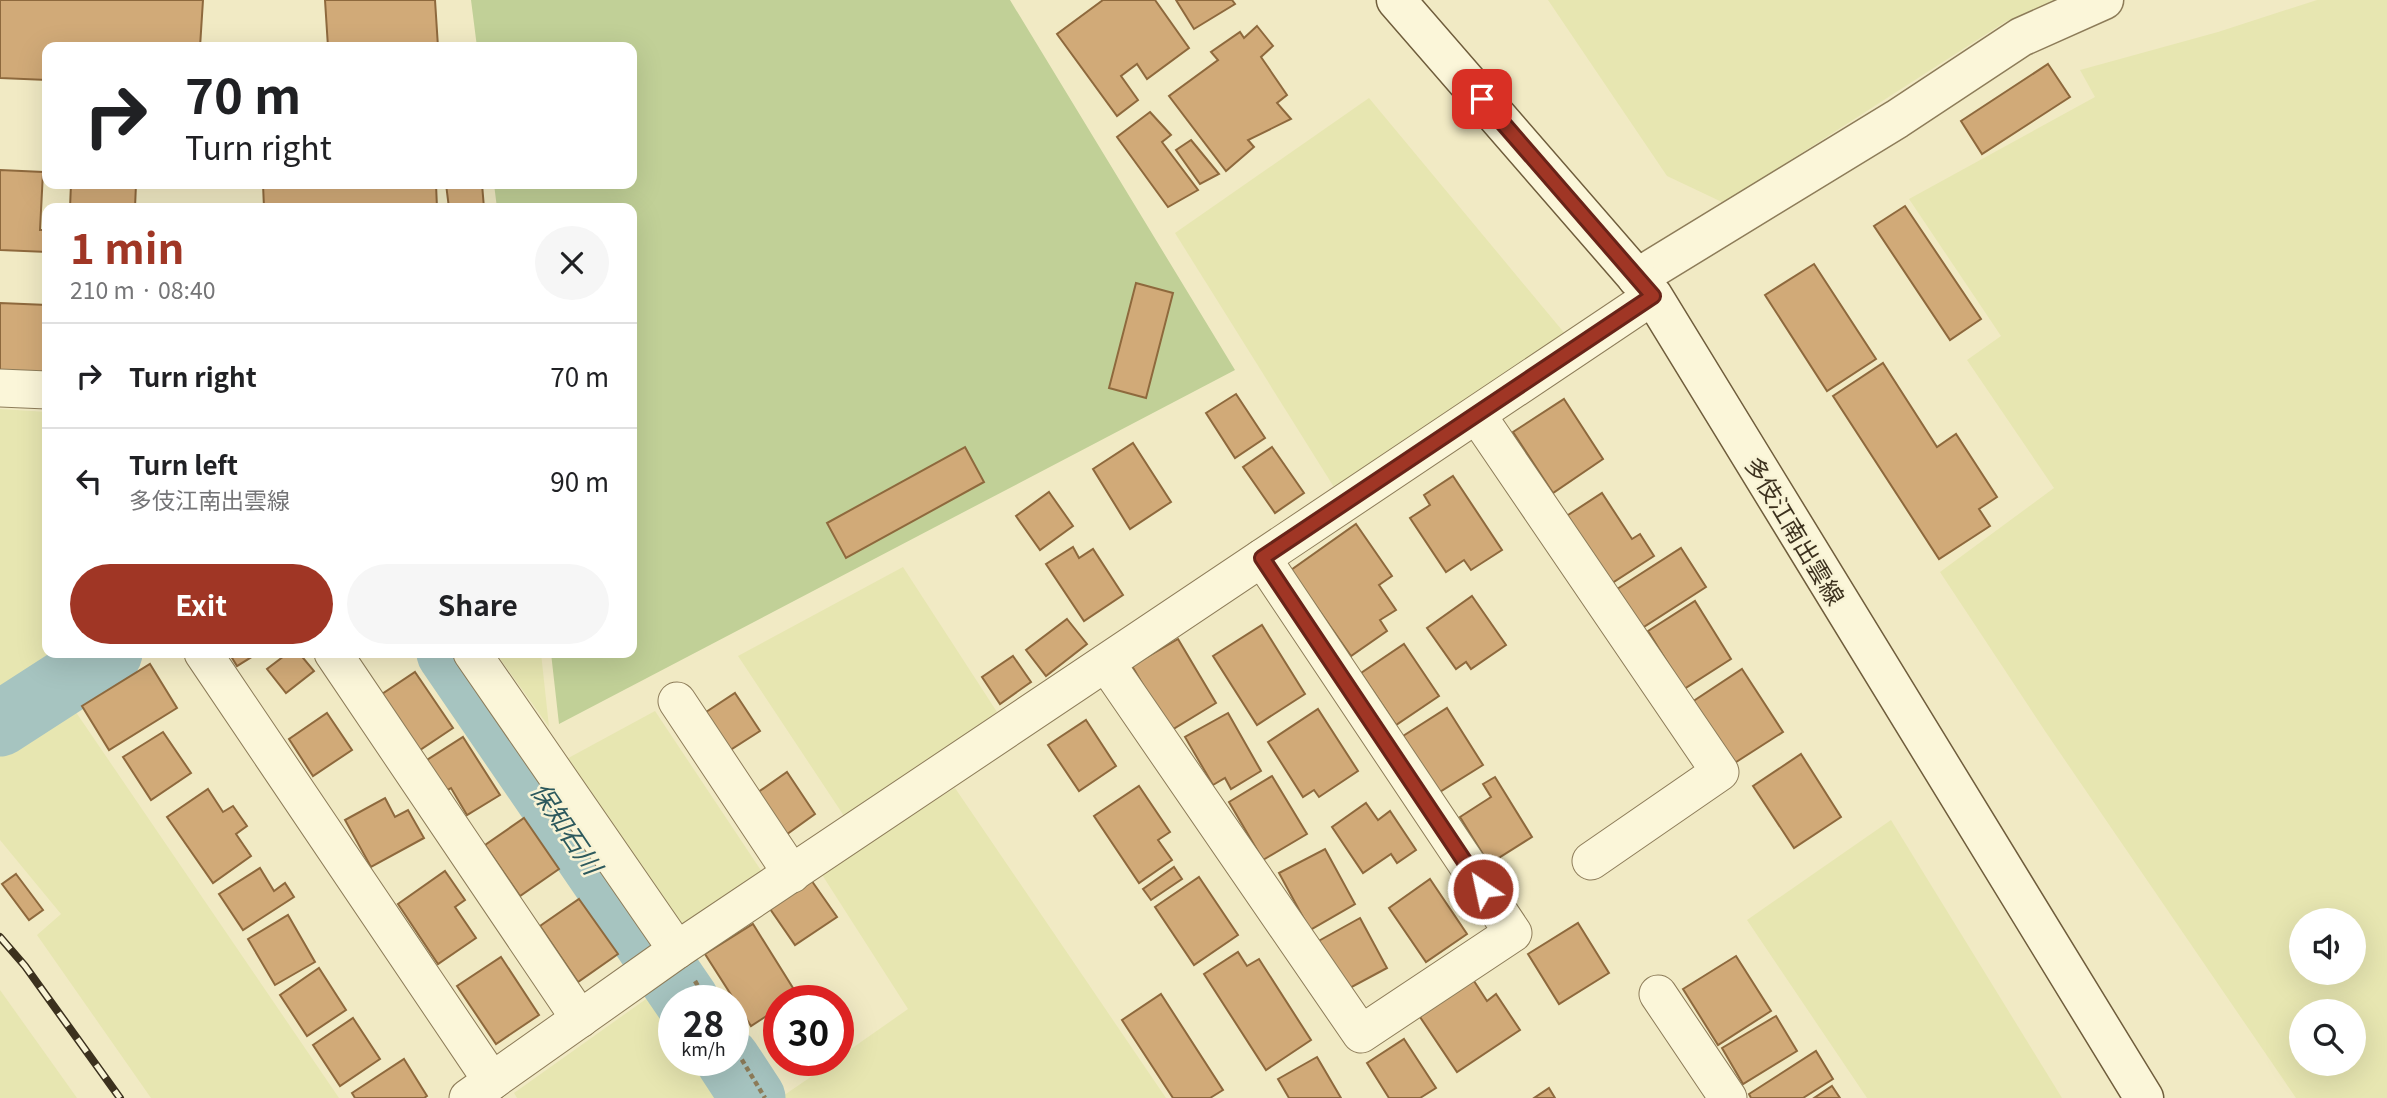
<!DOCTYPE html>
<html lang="en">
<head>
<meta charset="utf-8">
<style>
	:root { --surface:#fff; --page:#f6f6f6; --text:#202124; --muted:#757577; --line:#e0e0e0; --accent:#a03625 }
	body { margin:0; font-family:Georgia,"Noto Sans JP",serif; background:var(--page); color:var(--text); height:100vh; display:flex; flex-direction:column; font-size:26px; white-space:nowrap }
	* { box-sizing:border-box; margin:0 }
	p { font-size:23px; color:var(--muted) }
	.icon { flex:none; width:38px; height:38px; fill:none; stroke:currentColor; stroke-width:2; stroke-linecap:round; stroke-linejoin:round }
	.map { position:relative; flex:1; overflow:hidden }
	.details { position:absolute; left:42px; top:203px; width:595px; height:455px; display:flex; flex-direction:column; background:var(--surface); border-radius:14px; box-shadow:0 7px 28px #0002 }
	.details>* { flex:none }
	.banner { position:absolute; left:42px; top:42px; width:595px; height:147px; border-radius:14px; box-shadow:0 7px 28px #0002; background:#fff; color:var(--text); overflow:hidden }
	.controls { position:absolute; left:2289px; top:908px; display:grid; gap:14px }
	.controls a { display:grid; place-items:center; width:77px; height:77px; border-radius:50%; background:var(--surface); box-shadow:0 7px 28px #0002; font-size:35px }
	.speed { position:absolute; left:658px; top:985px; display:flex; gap:14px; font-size:35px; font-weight:700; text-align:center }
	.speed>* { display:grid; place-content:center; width:91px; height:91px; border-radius:50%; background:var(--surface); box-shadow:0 7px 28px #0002; line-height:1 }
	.speed small { font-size:18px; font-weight:400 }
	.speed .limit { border:10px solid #d22; background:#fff; color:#111 }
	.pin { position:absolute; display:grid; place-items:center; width:60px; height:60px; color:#fff; margin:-30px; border-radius:14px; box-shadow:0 4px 10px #0006 }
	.me { position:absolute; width:77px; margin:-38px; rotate:326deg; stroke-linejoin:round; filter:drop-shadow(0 0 5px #0008) }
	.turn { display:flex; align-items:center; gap:24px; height:147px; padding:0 28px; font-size:32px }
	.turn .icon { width:91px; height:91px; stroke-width:2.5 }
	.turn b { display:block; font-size:49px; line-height:60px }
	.round { display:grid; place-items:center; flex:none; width:74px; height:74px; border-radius:37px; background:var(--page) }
	.overview { display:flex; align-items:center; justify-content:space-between; height:119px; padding:0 28px }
	h1 { font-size:42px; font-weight:700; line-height:52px; color:var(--accent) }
	.primary-button { display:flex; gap:14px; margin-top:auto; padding:14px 28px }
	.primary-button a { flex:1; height:80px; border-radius:42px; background:var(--accent); color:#fff; font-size:28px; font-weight:700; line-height:80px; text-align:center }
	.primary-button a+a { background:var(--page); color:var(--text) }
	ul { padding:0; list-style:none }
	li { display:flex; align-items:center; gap:21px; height:105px; padding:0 28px; border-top:2px solid var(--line) }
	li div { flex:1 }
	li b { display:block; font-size:26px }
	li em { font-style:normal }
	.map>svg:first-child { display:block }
</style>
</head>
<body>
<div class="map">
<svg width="2387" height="1098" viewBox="0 0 2387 1098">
	<rect width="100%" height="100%" fill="#f1eac4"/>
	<g fill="#e7e6b1" fill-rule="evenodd">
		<path d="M 1548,0 L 2057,0 L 2005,22 L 1724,203 L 1667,176 Z"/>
		<path d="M 2317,0 L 2387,0 L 2387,1098 L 2296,1098 L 2045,731 L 1940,572 L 2054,488 L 1967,360 L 2001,336 L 1909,199 L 2095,97 L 2080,70 L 2218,32 ZM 2301,920 L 2354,920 L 2354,973 L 2301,973 ZM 2301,1012 L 2354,1012 L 2354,1064 L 2301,1064 Z"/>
		<path d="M 1369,98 L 1566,335 L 1337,492 L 1175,233 Z"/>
		<path d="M 0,409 L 47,412 L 47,653 L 64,653 L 0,694 Z"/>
		<path d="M 903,567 L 997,712 L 848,822 L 738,656 Z"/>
		<path d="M 496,653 L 541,653 L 549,727 Z"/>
		<path d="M 69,702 L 339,1098 L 151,1098 L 37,935 L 61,914 L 0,840 L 0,747 Z"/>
		<path d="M 655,711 L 762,872 L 679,930 L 561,762 Z"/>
		<path d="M 955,788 L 1166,1098 L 780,1098 L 834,1061 L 838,1060 L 838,1058 L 908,1009 L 819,870 Z"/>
		<path d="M 1891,820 L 2062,1098 L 1867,1098 L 1747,920 Z"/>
		<path d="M 663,987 L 674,1003 L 674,1060 L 712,1061 L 737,1098 L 517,1098 L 514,1093 Z"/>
		<path d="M 0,990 L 77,1098 L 0,1098 Z"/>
	</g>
	<path fill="#c1d097" d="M 471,0 L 1010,0 L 1235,370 L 559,724 L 551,653 L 632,653 L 632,208 L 497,208 L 494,184 L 632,184 L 632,47 L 477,47 Z"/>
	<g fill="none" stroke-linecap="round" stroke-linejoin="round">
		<g stroke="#a6c4c0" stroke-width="65">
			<path d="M 449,653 L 687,1001"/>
			<path d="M 0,724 L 110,653"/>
			<path d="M 728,1060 L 753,1098"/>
		</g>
	</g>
	<g fill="#d1aa78" stroke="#8e693d" stroke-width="2">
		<path d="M 0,0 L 203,0 L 200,47 L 47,47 L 47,80 L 0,78 Z"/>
		<path d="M 325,0 L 435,0 L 438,47 L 328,47 Z"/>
		<path d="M 1103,0 L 1155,0 L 1189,48 L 1147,79 L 1137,64 L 1121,76 L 1138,100 L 1117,116 L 1057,34 Z"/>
		<path d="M 1176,0 L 1232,0 L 1235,4 L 1194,29 Z"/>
		<path d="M 1257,26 L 1273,46 L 1261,57 L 1287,95 L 1277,103 L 1291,119 L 1248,140 L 1254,147 L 1226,171 L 1169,96 L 1218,60 L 1211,52 L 1240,32 L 1244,38 Z"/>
		<path d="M 2048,64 L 2070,97 L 1982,154 L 1961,121 Z"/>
		<path d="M 1150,112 L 1171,135 L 1162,142 L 1198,190 L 1168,207 L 1117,137 Z"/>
		<path d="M 1191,140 L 1219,174 L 1200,184 L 1176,150 Z"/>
		<path d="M 0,170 L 43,172 L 40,230 L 47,230 L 47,252 L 0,250 Z"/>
		<path d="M 71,184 L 136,184 L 135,208 L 70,208 Z"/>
		<path d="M 263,184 L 436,184 L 437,208 L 264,208 Z"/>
		<path d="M 446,184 L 482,184 L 484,208 L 449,208 Z"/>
		<path d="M 1905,206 L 1981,319 L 1950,340 L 1874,226 Z"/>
		<path d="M 1814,264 L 1876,359 L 1827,391 L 1765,295 Z"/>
		<path d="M 1136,283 L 1173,293 L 1146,398 L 1109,388 Z"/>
		<path d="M 0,303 L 47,305 L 47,373 L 0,370 Z"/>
		<path d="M 1883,363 L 1937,447 L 1956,434 L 1997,497 L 1979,509 L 1990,526 L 1939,559 L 1833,396 Z"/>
		<path d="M 1236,394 L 1265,438 L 1235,458 L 1206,413 Z"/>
		<path d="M 1564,399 L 1603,459 L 1553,493 L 1513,432 Z"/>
		<path d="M 1133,443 L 1171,502 L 1130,529 L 1093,469 Z"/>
		<path d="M 965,447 L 984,482 L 846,558 L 827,523 Z"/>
		<path d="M 1272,447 L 1304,493 L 1275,513 L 1243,467 Z"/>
		<path d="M 1453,476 L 1502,550 L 1471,570 L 1464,560 L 1446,572 L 1410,518 L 1430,505 L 1424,495 Z"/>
		<path d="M 1049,492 L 1073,526 L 1040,550 L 1016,516 Z"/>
		<path d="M 1602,493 L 1632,539 L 1640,534 L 1654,556 L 1609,585 L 1565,517 Z"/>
		<path d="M 1356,524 L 1392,576 L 1379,585 L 1396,610 L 1380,620 L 1387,631 L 1351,656 L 1291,570 Z"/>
		<path d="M 1073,547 L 1079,558 L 1093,549 L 1123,595 L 1084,621 L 1046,564 Z"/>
		<path d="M 1681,548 L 1706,587 L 1639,630 L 1614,591 Z"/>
		<path d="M 1472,596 L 1506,645 L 1471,669 L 1466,662 L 1456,669 L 1427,628 Z"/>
		<path d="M 1695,601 L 1731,659 L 1684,689 L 1648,631 Z"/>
		<path d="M 1067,619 L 1087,644 L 1046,676 L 1026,650 Z"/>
		<path d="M 1262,625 L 1305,694 L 1257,725 L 1213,656 Z"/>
		<path d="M 1178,639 L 1216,703 L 1170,731 L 1132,666 Z"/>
		<path d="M 1404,644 L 1439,696 L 1396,725 L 1361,673 Z"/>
		<path d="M 229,653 L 258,653 L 237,666 Z"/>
		<path d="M 288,653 L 299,653 L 314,671 L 286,693 L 267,669 Z"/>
		<path d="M 1013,656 L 1031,682 L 1000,704 L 982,677 Z"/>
		<path d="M 150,664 L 177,708 L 109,750 L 82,706 Z"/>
		<path d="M 1742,669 L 1783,732 L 1733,764 L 1692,702 Z"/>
		<path d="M 415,672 L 453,728 L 414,754 L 376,698 Z"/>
		<path d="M 735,693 L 760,731 L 724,754 L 700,716 Z"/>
		<path d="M 1447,708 L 1483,765 L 1438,793 L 1403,736 Z"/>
		<path d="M 1318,709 L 1358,771 L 1319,797 L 1314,790 L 1303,797 L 1268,742 Z"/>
		<path d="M 327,713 L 352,750 L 313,776 L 289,739 Z"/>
		<path d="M 1228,713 L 1261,771 L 1231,789 L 1225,778 L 1213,785 L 1185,737 Z"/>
		<path d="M 1086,720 L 1116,766 L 1079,791 L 1048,745 Z"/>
		<path d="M 163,732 L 191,773 L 151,800 L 123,757 Z"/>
		<path d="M 463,737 L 500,795 L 467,815 L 451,788 L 438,795 L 419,765 Z"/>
		<path d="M 1801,754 L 1841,817 L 1794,848 L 1753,786 Z"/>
		<path d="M 787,772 L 815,814 L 783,837 L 754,795 Z"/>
		<path d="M 1272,776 L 1307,834 L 1263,860 L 1229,802 Z"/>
		<path d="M 1495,777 L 1532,837 L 1489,864 L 1460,817 L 1491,797 L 1483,784 Z"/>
		<path d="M 1139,786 L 1170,832 L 1158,840 L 1172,860 L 1139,883 L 1094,816 Z"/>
		<path d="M 208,789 L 223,812 L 233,806 L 247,826 L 236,834 L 251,856 L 213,883 L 167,817 Z"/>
		<path d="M 385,798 L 395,817 L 408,810 L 424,838 L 371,867 L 345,820 Z"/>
		<path d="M 1366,803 L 1378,820 L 1390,811 L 1416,850 L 1397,863 L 1391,854 L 1363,873 L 1332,827 Z"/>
		<path d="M 524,818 L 559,869 L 520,896 L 485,845 Z"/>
		<path d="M 1325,849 L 1355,904 L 1310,930 L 1279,873 Z"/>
		<path d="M 1174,867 L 1182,879 L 1151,900 L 1143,889 Z"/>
		<path d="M 260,868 L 274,891 L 285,883 L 294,897 L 243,930 L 219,894 Z"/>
		<path d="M 445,871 L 465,900 L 455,907 L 476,938 L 438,964 L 398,904 Z"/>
		<path d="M 16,874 L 43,910 L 29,920 L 2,884 Z"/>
		<path d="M 809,877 L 837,917 L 795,945 L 768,906 Z"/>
		<path d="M 1199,877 L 1238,935 L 1194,965 L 1155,907 Z"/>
		<path d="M 1430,879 L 1467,934 L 1426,962 L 1389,908 Z"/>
		<path d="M 579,899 L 618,954 L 578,982 L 540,926 Z"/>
		<path d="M 288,915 L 315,962 L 275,985 L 248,939 Z"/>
		<path d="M 1360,918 L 1387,968 L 1348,989 L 1315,943 Z"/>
		<path d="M 1578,923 L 1609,973 L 1559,1004 L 1528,954 Z"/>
		<path d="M 753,924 L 798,996 L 790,1001 L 779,1001 L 779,1008 L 751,1026 L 705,954 Z"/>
		<path d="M 1238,952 L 1247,966 L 1259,959 L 1311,1040 L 1266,1070 L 1204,974 Z"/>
		<path d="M 1736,956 L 1771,1011 L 1718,1045 L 1683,989 Z"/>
		<path d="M 501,957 L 539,1015 L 496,1044 L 457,986 Z"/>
		<path d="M 319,968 L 346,1010 L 307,1036 L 280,995 Z"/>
		<path d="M 1472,978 L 1487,1001 L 1496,994 L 1520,1030 L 1457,1072 L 1418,1014 Z"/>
		<path d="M 1161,994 L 1223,1090 L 1210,1098 L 1173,1098 L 1122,1020 Z"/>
		<path d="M 1776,1016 L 1797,1051 L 1743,1084 L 1722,1048 Z"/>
		<path d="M 353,1018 L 380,1059 L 340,1086 L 313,1045 Z"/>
		<path d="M 1404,1039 L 1436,1088 L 1420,1098 L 1389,1098 L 1367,1063 Z"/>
		<path d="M 1816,1051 L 1833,1079 L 1803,1098 L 1751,1098 L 1749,1094 Z"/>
		<path d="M 1317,1057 L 1341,1098 L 1289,1098 L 1278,1079 Z"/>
		<path d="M 404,1059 L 427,1096 L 424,1098 L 355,1098 L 352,1093 Z"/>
		<path d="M 1832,1086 L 1840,1098 L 1814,1098 Z"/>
		<path d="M 1549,1088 L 1555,1098 L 1534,1098 Z"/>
	</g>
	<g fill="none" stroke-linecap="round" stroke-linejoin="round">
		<g stroke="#8d7c59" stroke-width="39">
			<g id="minor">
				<path d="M 0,388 L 47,390"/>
				<path d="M 1477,415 L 1720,772 L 1591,861"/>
				<path d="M 203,653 L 492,1081"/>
				<path d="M 333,653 L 580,1019"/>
				<path d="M 472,653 L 677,950"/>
				<path d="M 1106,663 L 1361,1034 L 1513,933 L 1262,558"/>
				<path d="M 677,701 L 792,874"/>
				<path d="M 1658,994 L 1728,1098"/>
				<path d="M 468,1098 L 677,950 L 1653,296"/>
			</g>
		</g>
		<g stroke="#8d7c59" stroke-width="41">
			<path id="tertiary" d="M 1637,278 L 1897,119 L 2021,37 L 2104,0"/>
		</g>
		<g stroke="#6f5d3c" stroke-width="41">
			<path id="secondary" d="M 1396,0 L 1653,296 L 2144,1098"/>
		</g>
		<g stroke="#8d7c59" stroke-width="4.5" stroke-dasharray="5 3.5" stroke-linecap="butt">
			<path d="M 695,981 L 707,1001"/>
			<path d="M 733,1045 L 765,1098"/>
		</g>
		<use href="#minor" stroke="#fbf6d9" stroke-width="37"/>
		<use href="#tertiary" stroke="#fbf6d9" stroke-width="38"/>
		<use href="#secondary" stroke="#fbf6d9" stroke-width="38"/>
		<g stroke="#3c311e" stroke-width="8">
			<path id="rail" d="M 0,937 L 25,966 L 120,1098"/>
		</g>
		<use href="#rail" stroke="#f8f3d5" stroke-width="5" stroke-dasharray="16" stroke-linecap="butt"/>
	</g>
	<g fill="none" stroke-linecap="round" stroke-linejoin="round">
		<g stroke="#682318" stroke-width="18">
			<path id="route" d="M 1482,99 L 1653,296 L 1262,558 L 1483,889"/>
		</g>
		<use href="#route" stroke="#a03625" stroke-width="12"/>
	</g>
	<g text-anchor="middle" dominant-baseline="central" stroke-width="5" stroke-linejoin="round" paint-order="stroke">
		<g font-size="24" fill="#3c311e" stroke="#f8f3d5">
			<text transform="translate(1796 530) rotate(59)">多伎江南出雲線</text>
		</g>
		<g font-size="26" font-style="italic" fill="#2c595d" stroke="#f8f3d5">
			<text transform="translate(568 827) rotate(56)">保知石川</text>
		</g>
	</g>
</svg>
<div class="controls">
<a><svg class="icon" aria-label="sound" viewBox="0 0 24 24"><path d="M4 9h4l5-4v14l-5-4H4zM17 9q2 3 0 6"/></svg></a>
<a><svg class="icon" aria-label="search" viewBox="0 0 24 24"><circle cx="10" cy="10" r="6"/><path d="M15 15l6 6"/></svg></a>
</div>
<div class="speed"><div>28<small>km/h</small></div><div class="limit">30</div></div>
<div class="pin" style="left:1482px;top:99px;background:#d93025"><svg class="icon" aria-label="arrive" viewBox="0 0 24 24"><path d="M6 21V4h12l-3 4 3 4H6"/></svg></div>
<svg class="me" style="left:1483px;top:889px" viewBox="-20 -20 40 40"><circle r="17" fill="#a03625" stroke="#fff" stroke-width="3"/><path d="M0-11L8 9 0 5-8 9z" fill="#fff"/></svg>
<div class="banner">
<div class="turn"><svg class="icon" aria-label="right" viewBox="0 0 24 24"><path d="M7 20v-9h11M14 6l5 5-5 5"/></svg><div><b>70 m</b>Turn right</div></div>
</div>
<section class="details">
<div class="overview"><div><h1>1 min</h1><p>210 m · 08:40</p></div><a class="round"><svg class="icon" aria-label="close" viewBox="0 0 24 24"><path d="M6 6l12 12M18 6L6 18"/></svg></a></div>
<ul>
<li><svg class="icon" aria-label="right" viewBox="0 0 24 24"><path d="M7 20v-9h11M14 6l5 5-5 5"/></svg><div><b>Turn right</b></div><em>70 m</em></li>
<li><svg class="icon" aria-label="left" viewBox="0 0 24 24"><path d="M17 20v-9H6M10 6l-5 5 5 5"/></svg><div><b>Turn left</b><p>多伎江南出雲線</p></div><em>90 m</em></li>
</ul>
<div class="primary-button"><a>Exit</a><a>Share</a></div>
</section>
</div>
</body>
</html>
